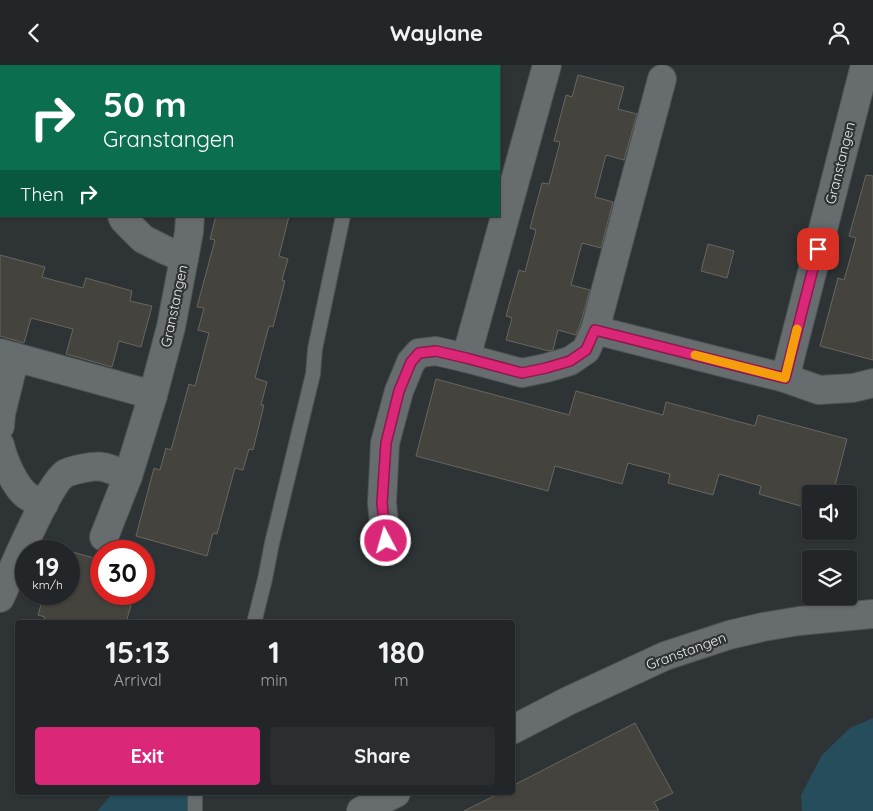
<!DOCTYPE html>
<html lang="en">
<head>
<meta charset="utf-8">
<style>
	:root { --surface:#222628; --page:#2a2e30; --text:#f1f3f6; --muted:#a2a5a8; --line:#3f4345; --accent:#db2777 }
	body { margin:0; font-family:Quicksand,sans-serif; background:var(--page); color:var(--text); height:100vh; display:flex; flex-direction:column; font-size:19px; white-space:nowrap }
	* { box-sizing:border-box; margin:0 }
	p { font-size:16px; color:var(--muted) }
	.icon { flex:none; width:28px; height:28px; fill:none; stroke:currentColor; stroke-width:2; stroke-linecap:round; stroke-linejoin:round }
	.map { position:relative; flex:1; overflow:hidden }
	.panel { position:absolute; left:15px; top:555px; width:500px; height:175px; display:flex; flex-direction:column; background:var(--surface); border-radius:5px; box-shadow:0 1px 4px #0004,0 0 0 1px var(--line) }
	.panel>* { flex:none }
	.guide { position:absolute; left:0px; top:0px; width:500px; height:152px; box-shadow:0 1px 4px #0004,0 0 0 1px var(--line); background:#0b6e4f; color:#fff; overflow:hidden }
	.tools { position:absolute; left:802px; top:420px; display:grid; gap:10px }
	.tools a { display:grid; place-items:center; width:55px; height:55px; border-radius:5px; background:var(--surface); box-shadow:0 1px 4px #0004,0 0 0 1px var(--line); font-size:25px }
	.speed { position:absolute; left:15px; top:475px; display:flex; gap:10px; font-size:25px; font-weight:700; text-align:center }
	.speed>* { display:grid; place-content:center; width:65px; height:65px; border-radius:50%; background:var(--surface); box-shadow:0 1px 4px #0004,0 0 0 1px var(--line); line-height:1 }
	.speed small { font-size:12px; font-weight:400 }
	.speed .limit { border:8px solid #d22; background:#fff; color:#111 }
	.pin { position:absolute; display:grid; place-items:center; width:42px; height:42px; color:#fff; margin:-21px; border-radius:10px; box-shadow:0 2px 8px #0006 }
	.me { position:absolute; width:55px; margin:-28px; rotate:354deg; stroke-linejoin:round; filter:drop-shadow(0 0 4px #0008) }
	.turn { display:flex; align-items:center; gap:18px; height:105px; padding:0 20px; font-size:22px }
	.turn .icon { width:65px; height:65px; stroke-width:2.5 }
	.turn b { display:block; font-size:35px; line-height:42px }
	.then { display:flex; align-items:center; height:48px; padding:0 20px; background:#0003; gap:10px; font-size:19px }
	.eta { display:flex; justify-content:space-evenly; align-items:center; height:85px; text-align:center }
	.eta b { font-size:30px; font-weight:800; line-height:35px }
	.action { display:flex; gap:10px; margin-top:auto; padding:10px 20px }
	.action a { flex:1; height:58px; border-radius:5px; background:var(--accent); color:#fff; font-size:20px; font-weight:800; line-height:58px; text-align:center }
	.action a+a { background:var(--page); color:var(--text) }
	header { display:flex; justify-content:space-between; align-items:center; height:65px; padding:0 20px; background:var(--surface); font-size:22px; font-weight:800 }
	.map>svg:first-child { display:block }
</style>
</head>
<body>
<header><svg class="icon" aria-label="back" viewBox="0 0 24 24"><path d="M15 5l-7 7 7 7"/></svg>Waylane<svg class="icon" aria-label="person" viewBox="0 0 24 24"><circle cx="12" cy="8" r="4"/><path d="M4 21q1-7 8-7t8 7"/></svg></header>
<div class="map">
<svg width="873" height="746" viewBox="0 0 873 746">
	<rect width="100%" height="100%" fill="#2e3335"/>
	<g fill="#264d5c">
		<path d="M 873,653 L 873,746 L 802,746 L 801,730 L 822,690 L 850,663 Z"/>
		<path d="M 113,728 L 194,728 L 190,746 L 97,746 Z"/>
	</g>
	<g fill="#45433e" stroke="#686660">
		<path d="M 578,10 L 624,22 L 618,44 L 637,49 L 624,95 L 606,90 L 595,132 L 613,137 L 601,183 L 582,178 L 571,220 L 590,225 L 580,260 L 576,270 L 558,265 L 553,285 L 549,286 L 506,275 L 512,253 L 506,251 L 519,205 L 525,207 L 536,165 L 530,163 L 542,118 L 549,119 L 560,77 L 554,76 L 566,30 L 572,32 Z"/>
		<path d="M 866,110 L 873,111 L 873,295 L 820,281 L 838,213 L 844,215 L 856,173 L 849,171 Z"/>
		<path d="M 216,151 L 289,151 L 279,191 L 288,194 L 282,215 L 285,216 L 273,262 L 269,261 L 255,313 L 267,317 L 261,340 L 264,340 L 253,385 L 249,384 L 243,405 L 235,403 L 217,469 L 213,468 L 207,491 L 136,471 L 154,403 L 160,405 L 166,383 L 171,385 L 189,319 L 195,321 L 209,268 L 198,265 L 204,243 L 197,242 L 215,175 L 210,174 Z"/>
		<path d="M 708,179 L 734,186 L 727,213 L 701,206 Z"/>
		<path d="M 0,190 L 45,202 L 42,212 L 83,223 L 86,213 L 132,226 L 130,236 L 152,241 L 141,282 L 119,276 L 112,302 L 66,289 L 73,264 L 31,253 L 24,278 L 0,271 Z"/>
		<path d="M 436,314 L 569,350 L 576,326 L 663,350 L 666,337 L 755,361 L 758,350 L 847,374 L 833,428 L 810,421 L 804,442 L 759,429 L 761,421 L 719,409 L 713,430 L 668,418 L 670,409 L 628,398 L 622,419 L 555,401 L 548,426 L 416,391 Z"/>
		<path d="M 69,486 L 101,495 L 101,529 L 134,529 L 126,558 L 43,558 L 45,552 L 38,550 L 44,529 L 69,529 Z"/>
		<path d="M 635,658 L 673,728 L 654,737 L 659,746 L 464,746 L 500,728 L 512,728 L 512,721 Z"/>
	</g>
	<g fill="none" stroke-linecap="round" stroke-linejoin="round">
		<g stroke="#4d5254" stroke-width="16">
			<g id="service">
				<path d="M 374,1 L 375,0"/>
				<path d="M 254,558 L 265,514 L 272,478 L 313,309 L 315,284 L 343,151"/>
				<path d="M 195,728 L 195,746"/>
			</g>
		</g>
		<g stroke="#4d5254" stroke-width="30">
			<g id="minor">
				<path d="M 0,1 L 2,1"/>
				<path d="M 662,14 L 595,265 L 785,313 L 819,325 L 853,323 L 873,318"/>
				<path d="M 122,151 L 124,155 L 143,174 L 165,185 L 184,193"/>
				<path d="M 0,288 L 153,330"/>
				<path d="M 466,293 L 547,0"/>
				<path d="M 785,313 L 865,0"/>
				<path d="M 0,361 L 1,349 L 15,292"/>
				<path d="M 0,380 C 3,394 14,420 26,430 C 31,434 38,436 44,439"/>
				<path d="M 104,472 L 128,411 L 153,330 L 171,262 L 189,167 L 190,151"/>
				<path d="M 386,476 L 382,438 L 385,378 L 399,326 L 411,297 L 419,288 L 436,286 L 466,293 L 522,308 L 546,303 L 570,296 L 586,285 L 595,265"/>
				<path d="M 0,533 C 10,511 49,417 66,408 C 73,405 95,400 103,402 C 112,404 120,408 128,411"/>
				<path d="M 512,665 L 568,636 L 665,591 L 729,570 L 763,562 L 799,556 L 873,549"/>
				<path d="M 361,746 L 396,728"/>
			</g>
		</g>
		<use href="#service" stroke="#676d6f" stroke-width="14"/>
		<use href="#minor" stroke="#676d6f" stroke-width="28"/>
	</g>
	<g fill="none" stroke-linecap="round" stroke-linejoin="round">
		<g stroke="#8e194d" stroke-width="12">
			<path id="route" d="M 386,476 L 382,438 L 386,378 L 399,326 L 411,297 L 419,288 L 436,286 L 466,293 L 522,308 L 546,303 L 570,296 L 586,285 L 595,265 L 785,313 L 818,184"/>
		</g>
		<use href="#route" stroke="#db2777" stroke-width="9"/>
		<path stroke="#f59e0b" stroke-width="9" d="M 695,290 L 785,313 L 797,264"/>
	</g>
	<g text-anchor="middle" dominant-baseline="central" stroke-width="4.5" stroke-linejoin="round" paint-order="stroke">
		<g font-size="14" fill="#eaedef" stroke="#2e3335">
			<text transform="translate(840 98) rotate(-76)">Granstangen</text>
			<text transform="translate(174 241) rotate(-78)">Granstangen</text>
			<text transform="translate(686 586) rotate(-20)">Granstangen</text>
		</g>
	</g>
</svg>
<div class="tools">
<a><svg class="icon" aria-label="sound" viewBox="0 0 24 24"><path d="M4 9h4l5-4v14l-5-4H4zM17 9q2 3 0 6"/></svg></a>
<a><svg class="icon" aria-label="layers" viewBox="0 0 24 24"><path d="M12 4l9 5-9 5-9-5zM3 14l9 5 9-5"/></svg></a>
</div>
<div class="speed"><div>19<small>km/h</small></div><div class="limit">30</div></div>
<div class="pin" style="left:818px;top:184px;background:#d93025"><svg class="icon" aria-label="arrive" viewBox="0 0 24 24"><path d="M6 21V4h12l-3 4 3 4H6"/></svg></div>
<svg class="me" style="left:386px;top:476px" viewBox="-20 -20 40 40"><circle r="17" fill="#db2777" stroke="#fff" stroke-width="3"/><path d="M0-11L8 9 0 5-8 9z" fill="#fff"/></svg>
<div class="guide">
<div class="turn"><svg class="icon" aria-label="right" viewBox="0 0 24 24"><path d="M7 20v-9h11M14 6l5 5-5 5"/></svg><div><b>50 m</b>Granstangen</div></div>
<div class="then">Then<svg class="icon" aria-label="right" viewBox="0 0 24 24"><path d="M7 20v-9h11M14 6l5 5-5 5"/></svg></div>
</div>
<section class="panel">
<div class="eta">
<div><b>15:13</b><p>Arrival</p></div>
<div><b>1</b><p>min</p></div>
<div><b>180</b><p>m</p></div>
</div>
<div class="action"><a>Exit</a><a>Share</a></div>
</section>
</div>
</body>
</html>
